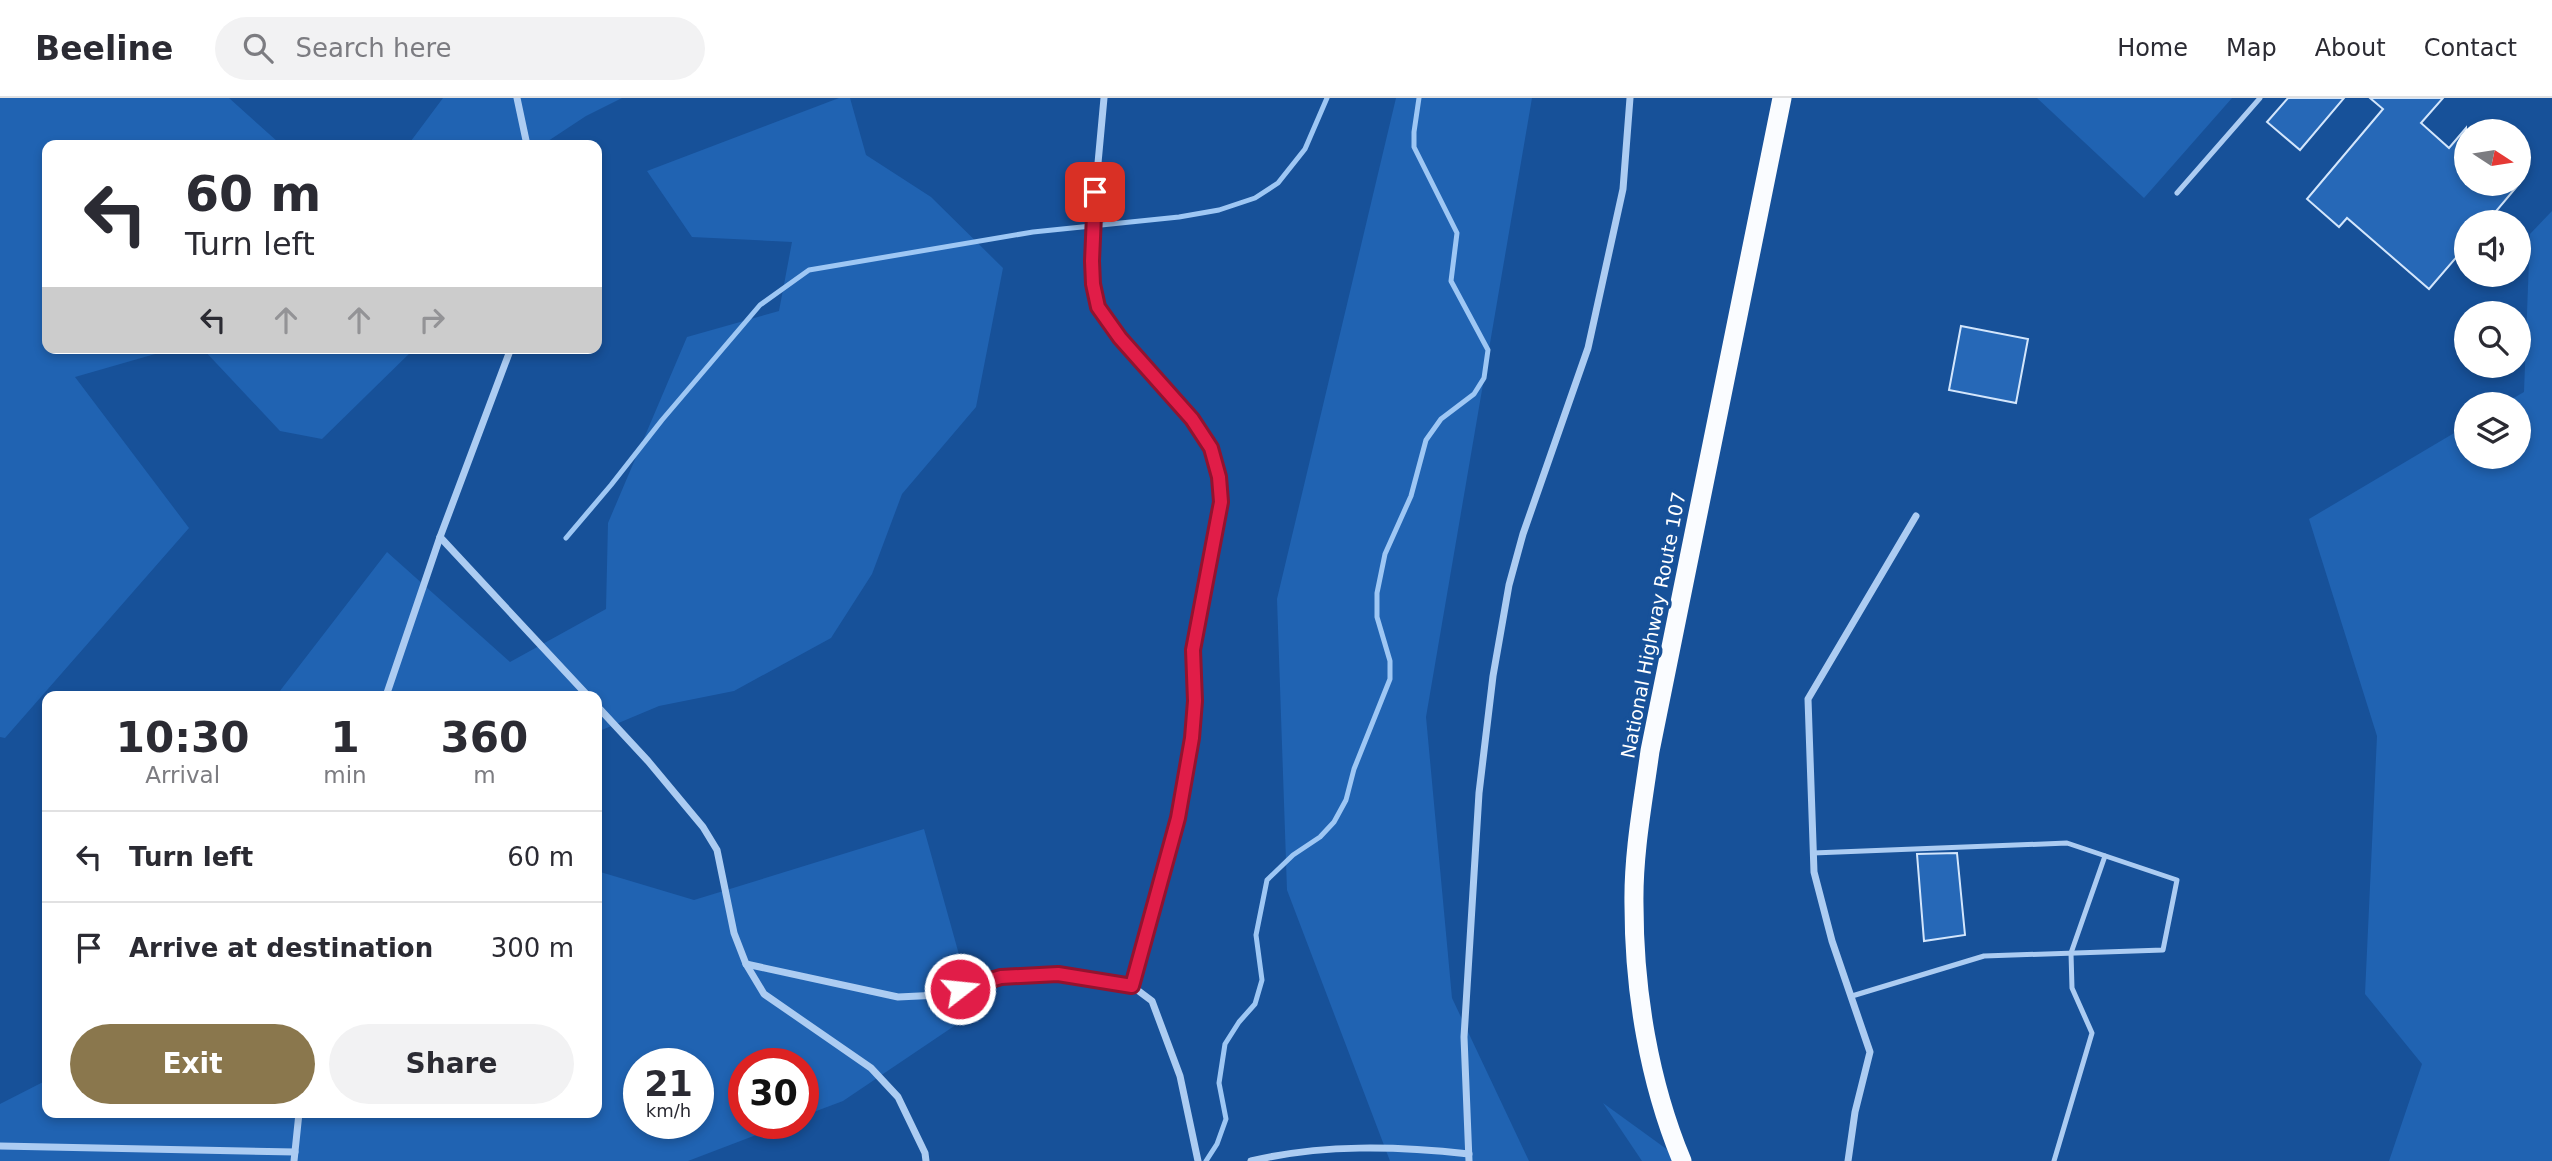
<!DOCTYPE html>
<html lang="en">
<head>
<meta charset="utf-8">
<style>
	:root { --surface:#fff; --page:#f2f2f3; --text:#2b2b33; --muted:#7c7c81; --line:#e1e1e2; --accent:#8a774d }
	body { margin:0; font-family:"DejaVu Sans",sans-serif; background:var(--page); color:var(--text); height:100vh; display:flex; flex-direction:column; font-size:26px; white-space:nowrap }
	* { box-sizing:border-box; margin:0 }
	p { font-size:23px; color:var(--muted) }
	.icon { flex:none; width:38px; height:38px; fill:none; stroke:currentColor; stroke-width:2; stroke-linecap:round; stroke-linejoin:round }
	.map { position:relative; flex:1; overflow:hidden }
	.panel { position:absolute; left:42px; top:593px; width:560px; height:427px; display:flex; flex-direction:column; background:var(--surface); border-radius:14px; box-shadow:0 4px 10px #0003 }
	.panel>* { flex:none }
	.top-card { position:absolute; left:42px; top:42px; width:560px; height:214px; border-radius:14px; box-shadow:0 4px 10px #0003; background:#fff; color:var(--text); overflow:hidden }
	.needle { width:46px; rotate:102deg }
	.buttons { position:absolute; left:2454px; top:21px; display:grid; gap:14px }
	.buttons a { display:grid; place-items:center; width:77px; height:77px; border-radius:50%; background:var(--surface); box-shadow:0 4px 10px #0003; font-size:35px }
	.speed { position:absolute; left:623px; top:950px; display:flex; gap:14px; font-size:35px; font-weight:700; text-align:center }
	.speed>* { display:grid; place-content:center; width:91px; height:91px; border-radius:50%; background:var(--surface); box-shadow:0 4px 10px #0003; line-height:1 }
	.speed small { font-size:18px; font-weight:400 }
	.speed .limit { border:10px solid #d22; background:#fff; color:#111 }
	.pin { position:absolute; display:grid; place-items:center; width:60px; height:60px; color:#fff; margin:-30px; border-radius:14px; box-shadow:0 4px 10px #0006 }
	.me { position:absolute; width:77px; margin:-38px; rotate:74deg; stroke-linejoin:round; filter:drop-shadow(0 0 5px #0008) }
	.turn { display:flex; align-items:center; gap:24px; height:147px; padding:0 28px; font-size:32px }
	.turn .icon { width:91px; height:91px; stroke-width:2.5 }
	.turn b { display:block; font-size:49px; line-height:60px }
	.lanes { display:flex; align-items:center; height:66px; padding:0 28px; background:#0003; justify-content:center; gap:35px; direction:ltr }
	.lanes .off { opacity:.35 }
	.eta { display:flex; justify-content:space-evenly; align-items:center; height:119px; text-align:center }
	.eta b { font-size:42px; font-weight:700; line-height:49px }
	.action { display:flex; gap:14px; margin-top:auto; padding:14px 28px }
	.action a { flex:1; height:80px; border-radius:42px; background:var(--accent); color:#fff; font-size:28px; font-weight:700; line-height:80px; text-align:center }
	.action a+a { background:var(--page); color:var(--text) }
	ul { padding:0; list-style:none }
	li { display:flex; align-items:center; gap:21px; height:91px; padding:0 28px; border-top:2px solid var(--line) }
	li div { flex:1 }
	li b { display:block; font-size:26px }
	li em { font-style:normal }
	header { display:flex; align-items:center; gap:42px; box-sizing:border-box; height:98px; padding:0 35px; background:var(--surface); border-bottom:2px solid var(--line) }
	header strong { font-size:33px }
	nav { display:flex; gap:38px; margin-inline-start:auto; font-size:24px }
	.search { width:490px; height:63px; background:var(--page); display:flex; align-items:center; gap:18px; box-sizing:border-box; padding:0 24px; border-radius:38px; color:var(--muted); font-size:26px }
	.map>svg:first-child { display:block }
</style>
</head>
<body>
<header>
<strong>Beeline</strong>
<div class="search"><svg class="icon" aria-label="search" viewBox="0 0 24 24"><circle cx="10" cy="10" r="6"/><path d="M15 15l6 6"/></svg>Search here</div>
<nav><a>Home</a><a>Map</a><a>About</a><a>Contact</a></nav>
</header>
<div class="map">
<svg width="2552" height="1063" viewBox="0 0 2552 1063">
	<rect width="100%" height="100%" fill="#175199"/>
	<g fill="#2063b2" fill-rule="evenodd">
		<path d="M 0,0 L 229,0 L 278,44 L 278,47 L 47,47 L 47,250 L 176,250 L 75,279 L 189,430 L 5,640 L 0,639 Z"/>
		<path d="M 443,0 L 622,0 L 586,18 L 542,47 L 408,47 Z"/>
		<path d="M 839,0 L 850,0 L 866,57 L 931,99 L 1003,170 L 976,309 L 902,396 L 872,476 L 831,540 L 734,593 L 659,608 L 597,634 L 597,598 L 276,598 L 387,454 L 510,564 L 606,511 L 608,425 L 687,239 L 779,213 L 792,144 L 692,139 L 647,73 Z"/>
		<path d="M 1396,0 L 1532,0 L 1426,619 L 1452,900 L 1529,1063 L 1390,1063 L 1287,792 L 1277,501 Z"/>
		<path d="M 2037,0 L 2232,0 L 2144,100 Z"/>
		<path d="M 2552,113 L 2552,1063 L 2389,1063 L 2422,966 L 2365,896 L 2377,638 L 2309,421 L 2466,328 L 2466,359 L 2518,359 L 2518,306 L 2503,306 L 2524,294 L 2530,136 Z"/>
		<path d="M 202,250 L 415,250 L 322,341 L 280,333 Z"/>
		<path d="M 924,731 L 975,914 L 843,1003 L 803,1018 L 803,966 L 744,966 L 744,1026 L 785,1026 L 688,1063 L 0,1063 L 0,1006 L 47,982 L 47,1015 L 597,1015 L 597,773 L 694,802 ZM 639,966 L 698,966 L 698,1026 L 639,1026 Z"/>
		<path d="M 1603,1005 L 1683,1063 L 1642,1063 Z"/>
	</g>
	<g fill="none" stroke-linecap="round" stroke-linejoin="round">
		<g stroke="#9ec7f4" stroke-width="5">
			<path d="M 566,440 L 611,387 L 662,322 L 760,207 L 809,172 L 1033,134 L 1179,119 L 1219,112 L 1255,100 L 1278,85 L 1305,51 L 1327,0"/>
			<path d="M 1206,1063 L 1217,1046 L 1226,1021 L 1219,985 L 1225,946 L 1239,924 L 1255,906 L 1262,882 L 1256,837 L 1267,782 L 1293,757 L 1320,739 L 1334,724 L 1346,702 L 1354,671 L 1390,581 L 1390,563 L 1377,519 L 1377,495 L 1385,456 L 1411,398 L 1426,342 L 1441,321 L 1474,296 L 1484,280 L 1488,252 L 1451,183 L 1457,135 L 1414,49 L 1414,34 L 1419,0"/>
		</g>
	</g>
	<g fill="#2668b7" stroke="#d3e6fc" stroke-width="2">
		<path d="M 2288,0 L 2344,0 L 2300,52 L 2267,24 Z"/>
		<path d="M 2370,0 L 2443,0 L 2421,25 L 2449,50 L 2466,30 L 2466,86 L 2519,86 L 2487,124 L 2466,124 L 2466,148 L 2429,191 L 2347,120 L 2339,129 L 2307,101 L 2383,11 Z"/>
		<path d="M 1961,228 L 2028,241 L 2016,305 L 1949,292 Z"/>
		<path d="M 1957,755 L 1965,837 L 1924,843 L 1917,756 Z"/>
	</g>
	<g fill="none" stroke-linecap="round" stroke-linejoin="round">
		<g stroke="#acccf2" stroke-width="5">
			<path d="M 2177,95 L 2260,0"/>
			<path d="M 1813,755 L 2067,745 L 2177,782 L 2163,852 L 1984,858 L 1852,898"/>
			<path d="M 2054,1063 L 2092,935 L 2072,890 L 2071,855 L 2105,758"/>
		</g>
		<g stroke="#acccf2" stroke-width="7">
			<path d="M 517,0 L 527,47"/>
			<path d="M 1104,0 L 1091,141 L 1093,186 L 1098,209 L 1120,240 L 1192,321 L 1211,350 L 1219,379 L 1221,404 L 1193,552 L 1195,603 L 1192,640 L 1178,720 L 1132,888"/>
			<path d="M 440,439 L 588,598"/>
			<path d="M 386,598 L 440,439 L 511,250"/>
			<path d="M 597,608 L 648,663 L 703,729 L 717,752 L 734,835 L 746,866 L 764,896 L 871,970 L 898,999 L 925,1055 L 926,1063"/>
			<path d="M 746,866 L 898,899 L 940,897 L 1001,879 L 1058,875 L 1132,888 L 1152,903 L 1180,978 L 1198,1063"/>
			<path d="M 0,1048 L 295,1054"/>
			<path d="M 294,1063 L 299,1015"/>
			<path d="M 1251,1063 C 1322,1046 1396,1048 1469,1056"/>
			<path d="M 1469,1063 L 1464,939 L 1479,695 L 1493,578 L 1509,487 L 1523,436 L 1588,250 L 1623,91 L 1630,0"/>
			<path d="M 1848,1063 L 1855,1014 L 1870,954 L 1832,843 L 1814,774 L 1808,601 L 1916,418"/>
		</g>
		<path stroke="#fafcff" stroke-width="19" d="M 1682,1063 C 1649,984 1634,893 1634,807 C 1633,756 1643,704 1650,653 L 1782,0"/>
	</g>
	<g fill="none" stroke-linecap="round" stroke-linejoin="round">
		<g stroke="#92132f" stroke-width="18">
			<path id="route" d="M 960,891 L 1001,879 L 1058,876 L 1132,888 L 1178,720 L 1192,640 L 1195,603 L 1193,552 L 1221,404 L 1219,379 L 1211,350 L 1192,321 L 1120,240 L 1098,209 L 1093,186 L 1092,163 L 1095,94"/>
		</g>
		<use href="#route" stroke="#e11d48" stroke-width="12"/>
	</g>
	<g text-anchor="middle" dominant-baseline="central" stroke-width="7" stroke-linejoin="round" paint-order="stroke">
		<g font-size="19" fill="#fff" stroke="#175199">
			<text transform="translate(1653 527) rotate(-79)">National Highway Route 107</text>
		</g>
	</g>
</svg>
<div class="buttons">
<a><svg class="needle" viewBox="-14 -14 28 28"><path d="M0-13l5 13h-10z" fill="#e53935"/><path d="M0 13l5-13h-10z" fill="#7c7c81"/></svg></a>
<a><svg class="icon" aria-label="sound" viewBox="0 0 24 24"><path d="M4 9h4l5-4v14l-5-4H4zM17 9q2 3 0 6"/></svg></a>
<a><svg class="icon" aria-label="search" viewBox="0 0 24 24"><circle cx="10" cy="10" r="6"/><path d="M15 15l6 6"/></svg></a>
<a><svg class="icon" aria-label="layers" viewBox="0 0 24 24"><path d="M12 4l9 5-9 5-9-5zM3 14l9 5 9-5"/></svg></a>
</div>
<div class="speed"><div>21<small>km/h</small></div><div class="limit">30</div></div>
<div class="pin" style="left:1095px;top:94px;background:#d93025"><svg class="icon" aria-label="arrive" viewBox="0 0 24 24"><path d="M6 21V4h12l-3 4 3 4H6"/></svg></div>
<svg class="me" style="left:960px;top:891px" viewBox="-20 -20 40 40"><circle r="17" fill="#e11d48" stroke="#fff" stroke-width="3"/><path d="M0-11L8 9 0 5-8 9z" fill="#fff"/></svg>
<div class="top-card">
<div class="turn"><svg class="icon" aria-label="left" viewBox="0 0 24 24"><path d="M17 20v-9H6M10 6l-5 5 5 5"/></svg><div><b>60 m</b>Turn left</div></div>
<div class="lanes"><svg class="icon" aria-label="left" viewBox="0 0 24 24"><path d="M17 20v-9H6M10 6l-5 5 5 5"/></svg><svg class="icon off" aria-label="ahead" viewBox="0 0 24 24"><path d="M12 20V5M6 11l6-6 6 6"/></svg><svg class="icon off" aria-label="ahead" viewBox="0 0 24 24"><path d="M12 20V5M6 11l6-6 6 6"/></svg><svg class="icon off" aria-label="right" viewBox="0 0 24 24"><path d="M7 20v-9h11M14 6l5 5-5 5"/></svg></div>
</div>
<section class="panel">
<div class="eta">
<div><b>10:30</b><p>Arrival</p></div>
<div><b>1</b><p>min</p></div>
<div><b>360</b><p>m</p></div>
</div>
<ul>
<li><svg class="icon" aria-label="left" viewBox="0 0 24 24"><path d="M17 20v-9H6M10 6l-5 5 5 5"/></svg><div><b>Turn left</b></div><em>60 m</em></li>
<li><svg class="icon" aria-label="arrive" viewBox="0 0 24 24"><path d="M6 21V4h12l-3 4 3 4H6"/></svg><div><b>Arrive at destination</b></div><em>300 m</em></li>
</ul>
<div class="action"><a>Exit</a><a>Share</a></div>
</section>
</div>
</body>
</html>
